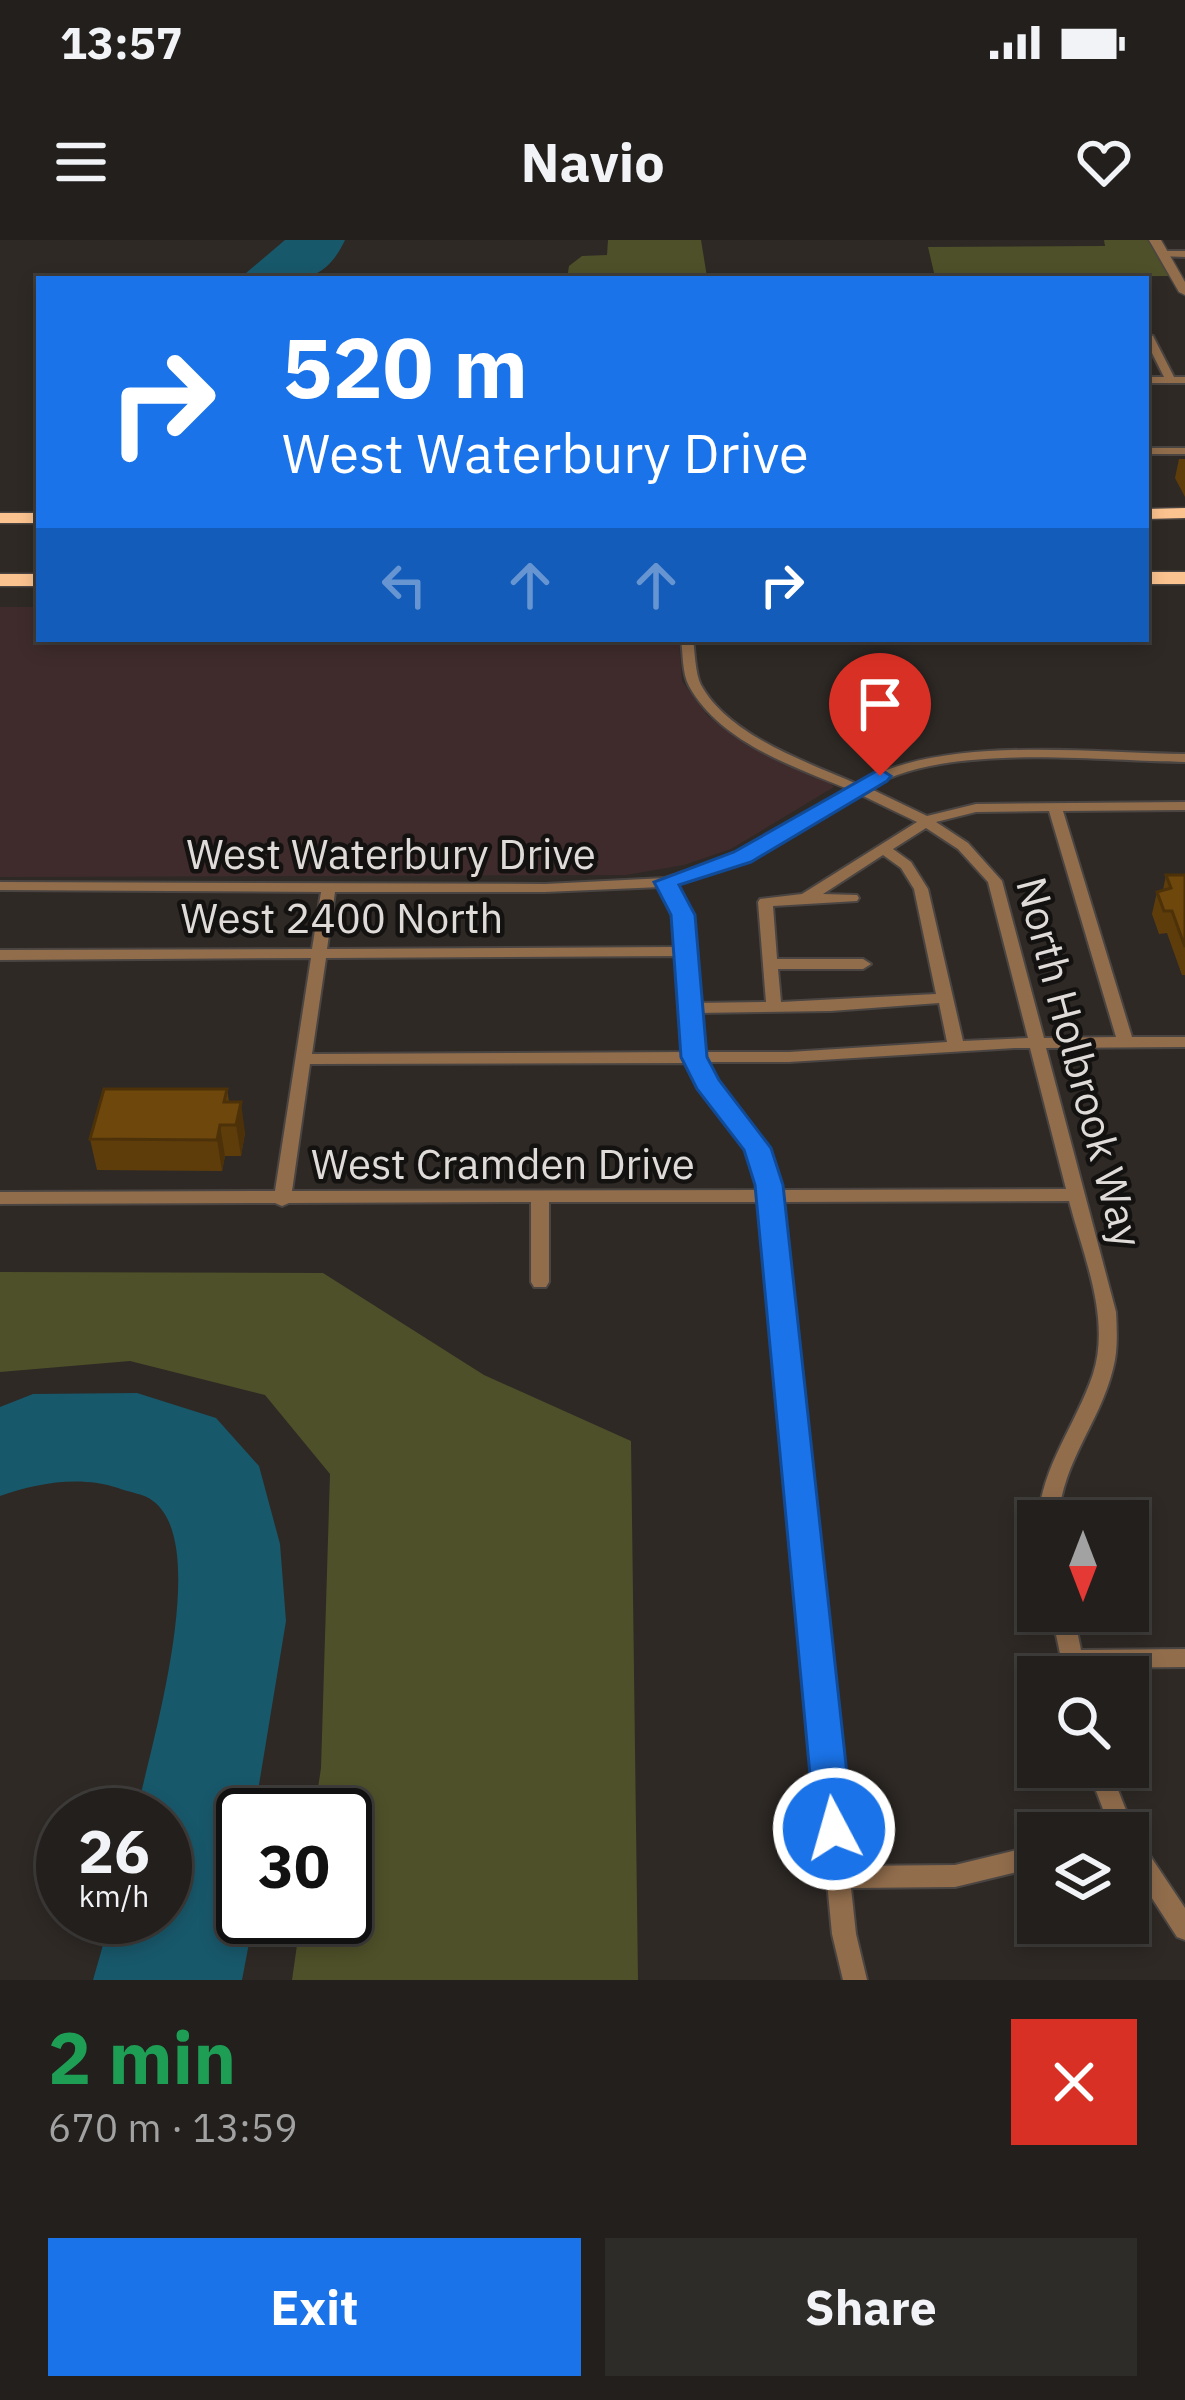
<!DOCTYPE html>
<html lang="en">
<head>
<meta charset="utf-8">
<style>
	:root { --surface:#221f1c; --page:#2e2c29; --text:#f1f3f6; --muted:#a2a2a3; --line:#3f3d3b; --accent:#1a73e8 }
	body { margin:0; font-family:"IBM Plex Sans",sans-serif; background:var(--page); color:var(--text); height:100vh; display:flex; flex-direction:column; font-size:45px; white-space:nowrap }
	* { box-sizing:border-box; margin:0 }
	p { font-size:39px; color:var(--muted) }
	.icon { flex:none; width:66px; height:66px; fill:none; stroke:currentColor; stroke-width:2; stroke-linecap:round; stroke-linejoin:round }
	.map { position:relative; height:1740px; overflow:hidden }
	.panel { display:flex; flex-direction:column; background:var(--surface); flex:1 }
	.panel>* { flex:none }
	.guide { position:absolute; left:36px; top:36px; width:1113px; height:366px; border-radius:0px; box-shadow:0 6px 18px #0003,0 0 0 3px var(--line); background:#1a73e8; color:#fff; overflow:hidden }
	.needle { width:78px; rotate:180deg }
	.controls { position:absolute; left:1017px; top:1260px; display:grid; gap:24px }
	.controls a { display:grid; place-items:center; width:132px; height:132px; border-radius:0px; background:var(--surface); box-shadow:0 6px 18px #0003,0 0 0 3px var(--line); font-size:60px }
	.speed { position:absolute; left:36px; top:1548px; display:flex; gap:24px; font-size:60px; font-weight:700; text-align:center }
	.speed>* { display:grid; place-content:center; width:156px; height:156px; border-radius:50%; background:var(--surface); box-shadow:0 6px 18px #0003,0 0 0 3px var(--line); line-height:1 }
	.speed small { font-size:30px; font-weight:400 }
	.speed .limit { border:6px solid #111; border-radius:18px; background:#fff; color:#111 }
	.pin { position:absolute; display:grid; place-items:center; width:102px; height:102px; color:#fff; margin:-123px -51px; border-radius:50% 50% 50% 0; rotate:-45deg; box-shadow:0 0 12px #0007 }
	.pin .icon { rotate:45deg }
	.me { position:absolute; width:132px; margin:-66px; rotate:354deg; stroke-linejoin:round; filter:drop-shadow(0 0 9px #0008) }
	.turn { display:flex; align-items:center; gap:42px; height:252px; padding:0 48px; font-size:54px }
	.turn .icon { width:156px; height:156px; stroke-width:2.5 }
	.turn b { display:block; font-size:84px; line-height:102px }
	.lanes { display:flex; align-items:center; height:114px; padding:0 48px; background:#0003; justify-content:center; gap:60px; direction:ltr }
	.lanes .off { opacity:.35 }
	.round { display:grid; place-items:center; flex:none; width:126px; height:126px; border-radius:0px; background:var(--page) }
	.overview { display:flex; align-items:center; justify-content:space-between; height:204px; padding:0 48px }
	h1 { font-size:72px; font-weight:800; line-height:90px; color:#1e9e55 }
	.button { display:flex; gap:24px; margin-top:auto; padding:24px 48px }
	.button a { flex:1; height:138px; border-radius:0px; background:var(--accent); color:#fff; font-size:48px; font-weight:800; line-height:138px; text-align:center }
	.button a+a { background:var(--page); color:var(--text) }
	.status { display:flex; justify-content:space-between; align-items:center; height:84px; padding:0 60px; background:var(--surface); direction:ltr }
	.status svg { height:33px; fill:currentColor }
	header { display:flex; justify-content:space-between; align-items:center; height:156px; padding:0 48px; background:var(--surface); font-size:54px; font-weight:800 }
	.map>svg:first-child { display:block }
</style>
</head>
<body>
<div class="status"><b>13:57</b><svg viewBox="0 0 49 12"><path d="M0 12V9h3v3zM5 12V6h3v6zM10 12V3h3v9zM15 12V0h3v12zM26 1h20v11H26zM47 4h2v5h-2z"/></svg></div>
<header><svg class="icon" aria-label="menu" viewBox="0 0 24 24"><path d="M4 6h16M4 12h16M4 18h16"/></svg>Navio<svg class="icon" aria-label="heart" viewBox="0 0 24 24"><path d="M12 20l-8-8c-3-5 5-10 8-4 3-6 11-1 8 4z"/></svg></header>
<div class="map">
<svg width="1185" height="1740" viewBox="0 0 1185 1740">
	<rect width="100%" height="100%" fill="#2e2925"/>
	<path fill="#3f2b2c" d="M 0,367 L 39,367 L 39,399 L 679,399 L 682,441 L 708,476 L 744,503 L 826,539 L 834,547 L 731,609 L 684,625 L 626,635 L 0,637 Z"/>
	<g fill="#4e5029">
		<path d="M 608,0 L 701,0 L 707,37 L 935,37 L 928,7 L 1105,6 L 1104,0 L 1150,0 L 1172,36 L 567,39 L 569,26 L 582,16 L 607,15 Z"/>
		<path d="M 0,1032 L 323,1033 L 484,1135 L 631,1201 L 638,1740 L 292,1740 L 301,1677 L 345,1677 L 345,1575 L 314,1575 L 321,1528 L 330,1234 L 265,1155 L 130,1121 L 0,1132 Z"/>
	</g>
	<g fill="#18586b">
		<path d="M 285,0 L 345,0 C 321,51 288,39 239,39 Z"/>
		<path d="M 137,1153 L 216,1178 L 259,1226 L 280,1304 L 286,1381 L 254,1575 L 243,1575 L 243,1677 L 254,1677 L 242,1740 L 93,1740 L 111,1677 L 165,1677 L 165,1575 L 136,1575 C 149,1512 213,1305 153,1261 C 145,1254 128,1252 118,1248 C 80,1235 36,1243 0,1256 L 0,1167 L 33,1154 Z"/>
	</g>
	<g fill="none" stroke-linecap="round" stroke-linejoin="round">
		<g stroke="#4a4542" stroke-width="4">
			<g id="minor">
				<path d="M 1163,11 L 1185,11 L 1185,17 L 1160,16 L 1159,14 Z"/>
				<path d="M 1146,94 L 1153,96 L 1174,137 L 1185,137 L 1185,143 L 1146,143 L 1146,137 L 1164,137 L 1146,101 Z"/>
				<rect x="1146" y="208" width="39" height="6"/>
				<path d="M 681,399 L 693,399 C 695,413 695,433 701,445 C 729,496 807,522 857,544 C 941,494 1089,513 1185,514 L 1185,522 C 1096,521 946,502 869,548 L 927,576 L 976,564 L 1185,562 L 1185,570 L 1063,571 L 1132,797 L 1185,797 L 1185,807 L 1046,808 L 1116,1072 C 1117,1091 1118,1111 1113,1129 C 1099,1185 1063,1219 1058,1281 L 1038,1281 C 1042,1225 1076,1185 1093,1134 C 1111,1078 1083,1015 1069,961 L 779,962 L 849,1626 L 955,1625 L 1038,1605 L 1038,1627 L 955,1647 L 851,1648 L 856,1694 L 867,1740 L 843,1740 L 832,1694 L 762,962 L 549,962 L 549,1042 L 546,1047 L 534,1047 L 531,1042 L 531,962 L 289,963 L 282,966 L 275,963 L 0,964 L 0,952 L 275,951 L 311,718 L 0,720 L 0,710 L 312,709 L 321,652 L 0,650 L 0,642 L 545,644 L 665,638 L 738,614 L 848,549 C 792,526 720,502 689,446 C 682,433 683,413 681,399 ZM 859,554 L 917,582 L 802,654 L 760,659 L 758,662 L 766,762 L 694,763 L 689,684 L 674,644 L 748,620 ZM 1049,571 L 1116,797 L 1044,798 L 1002,641 L 968,603 L 936,582 L 976,572 ZM 926,588 L 958,609 L 988,642 L 1028,798 L 963,801 L 928,649 L 911,622 L 893,609 ZM 883,615 L 901,628 L 914,649 L 936,754 L 781,762 L 778,729 L 863,729 L 871,724 L 863,719 L 777,719 L 773,666 L 857,661 L 859,658 L 857,655 L 823,654 ZM 661,647 L 675,684 L 677,707 L 327,709 L 335,652 L 545,652 ZM 678,716 L 679,772 L 685,812 L 312,814 L 326,718 ZM 939,763 L 947,802 L 789,812 L 701,812 L 694,773 L 831,771 ZM 1015,808 L 1030,808 L 1066,949 L 778,950 C 767,900 725,868 705,822 L 789,822 ZM 689,823 C 708,868 751,900 761,950 L 292,951 L 310,824 Z"/>
				<path d="M 1051,1371 L 1073,1371 L 1081,1410 L 1185,1409 L 1185,1427 L 1085,1428 L 1087,1437 L 1065,1437 Z"/>
				<path d="M 1087,1527 L 1109,1527 L 1135,1593 L 1185,1668 L 1185,1700 L 1177,1697 L 1128,1621 L 1128,1593 L 1112,1593 Z"/>
			</g>
		</g>
		<g stroke="#4a4542" stroke-width="3">
			<path id="tertiary" d="M 1149,0 L 1161,0 L 1185,42 L 1185,55 L 1179,52 Z"/>
		</g>
		<g stroke="#4a4542" stroke-width="3">
			<g id="trunk">
				<path d="M 1185,268 L 1185,278 L 1146,279 L 1146,269 Z"/>
				<rect x="0" y="273" width="39" height="10"/>
				<rect x="1146" y="332" width="39" height="12"/>
				<rect x="0" y="334" width="39" height="12"/>
			</g>
		</g>
		<use href="#minor" fill="#916d4c" fill-rule="evenodd"/>
		<use href="#tertiary" fill="#916d4c" fill-rule="evenodd"/>
		<use href="#trunk" fill="#fbc38f" fill-rule="evenodd"/>
	</g>
	<g fill="#5f3d0b">
		<path d="M 1179,219 L 1185,219 L 1185,257 L 1175,238 Z"/>
		<path d="M 1166,635 L 1185,635 L 1185,735 L 1182,735 L 1167,693 L 1159,694 L 1152,674 L 1157,652 L 1163,650 Z"/>
		<path d="M 227,849 L 229,862 L 245,893 L 241,916 L 225,916 L 222,931 L 97,930 L 90,899 Z"/>
	</g>
	<g fill="#4d3209">
		<path d="M 241,862 L 245,893 L 241,916 L 236,885 Z"/>
		<path d="M 220,885 L 225,916 L 222,931 L 217,900 Z"/>
	</g>
	<g fill="#6e470d" stroke="#4d3209" stroke-width="3">
		<path d="M 1166,635 L 1185,635 L 1185,707 L 1172,671 L 1164,671 L 1157,652 L 1171,648 Z"/>
		<path d="M 104,849 L 227,849 L 224,862 L 241,862 L 236,885 L 220,885 L 217,900 L 90,899 Z"/>
	</g>
	<path fill="#1a73e8" stroke="#114b97" stroke-width="3" d="M 880,529 L 891,536 L 887,541 L 751,622 L 679,645 L 695,675 L 707,817 L 719,840 L 771,908 L 783,945 L 853,1589 L 848,1601 L 834,1606 L 821,1601 L 815,1589 L 755,945 L 744,910 L 697,849 L 681,817 L 671,675 L 654,642 L 734,612 Z"/>
	<g text-anchor="middle" dominant-baseline="central" stroke-width="9" stroke-linejoin="round" paint-order="stroke">
		<g font-size="42" fill="#dfdbd9" stroke="#141211">
			<text x="391" y="613">West Waterbury Drive</text>
			<text x="342" y="677">West 2400 North</text>
			<text transform="translate(1080 822) rotate(75)">North Holbrook Way</text>
			<text x="503" y="923">West Cramden Drive</text>
		</g>
	</g>
</svg>
<div class="controls">
<a><svg class="needle" viewBox="-14 -14 28 28"><path d="M0-13l5 13h-10z" fill="#e53935"/><path d="M0 13l5-13h-10z" fill="#a2a2a3"/></svg></a>
<a><svg class="icon" aria-label="search" viewBox="0 0 24 24"><circle cx="10" cy="10" r="6"/><path d="M15 15l6 6"/></svg></a>
<a><svg class="icon" aria-label="layers" viewBox="0 0 24 24"><path d="M12 4l9 5-9 5-9-5zM3 14l9 5 9-5"/></svg></a>
</div>
<div class="speed"><div>26<small>km/h</small></div><div class="limit">30</div></div>
<div class="pin" style="left:880px;top:536px;background:#d93025"><svg class="icon" aria-label="arrive" viewBox="0 0 24 24"><path d="M6 21V4h12l-3 4 3 4H6"/></svg></div>
<svg class="me" style="left:834px;top:1589px" viewBox="-20 -20 40 40"><circle r="17" fill="#1a73e8" stroke="#fff" stroke-width="3"/><path d="M0-11L8 9 0 5-8 9z" fill="#fff"/></svg>
<div class="guide">
<div class="turn"><svg class="icon" aria-label="right" viewBox="0 0 24 24"><path d="M7 20v-9h11M14 6l5 5-5 5"/></svg><div><b>520 m</b>West Waterbury Drive</div></div>
<div class="lanes"><svg class="icon off" aria-label="left" viewBox="0 0 24 24"><path d="M17 20v-9H6M10 6l-5 5 5 5"/></svg><svg class="icon off" aria-label="ahead" viewBox="0 0 24 24"><path d="M12 20V5M6 11l6-6 6 6"/></svg><svg class="icon off" aria-label="ahead" viewBox="0 0 24 24"><path d="M12 20V5M6 11l6-6 6 6"/></svg><svg class="icon" aria-label="right" viewBox="0 0 24 24"><path d="M7 20v-9h11M14 6l5 5-5 5"/></svg></div>
</div>
</div>
<section class="panel">
<div class="overview"><div><h1>2 min</h1><p>670 m · 13:59</p></div><a class="round" style="background:#d93025;color:#fff"><svg class="icon" aria-label="close" viewBox="0 0 24 24"><path d="M6 6l12 12M18 6L6 18"/></svg></a></div>
<div class="button"><a>Exit</a><a>Share</a></div>
</section>
</body>
</html>
